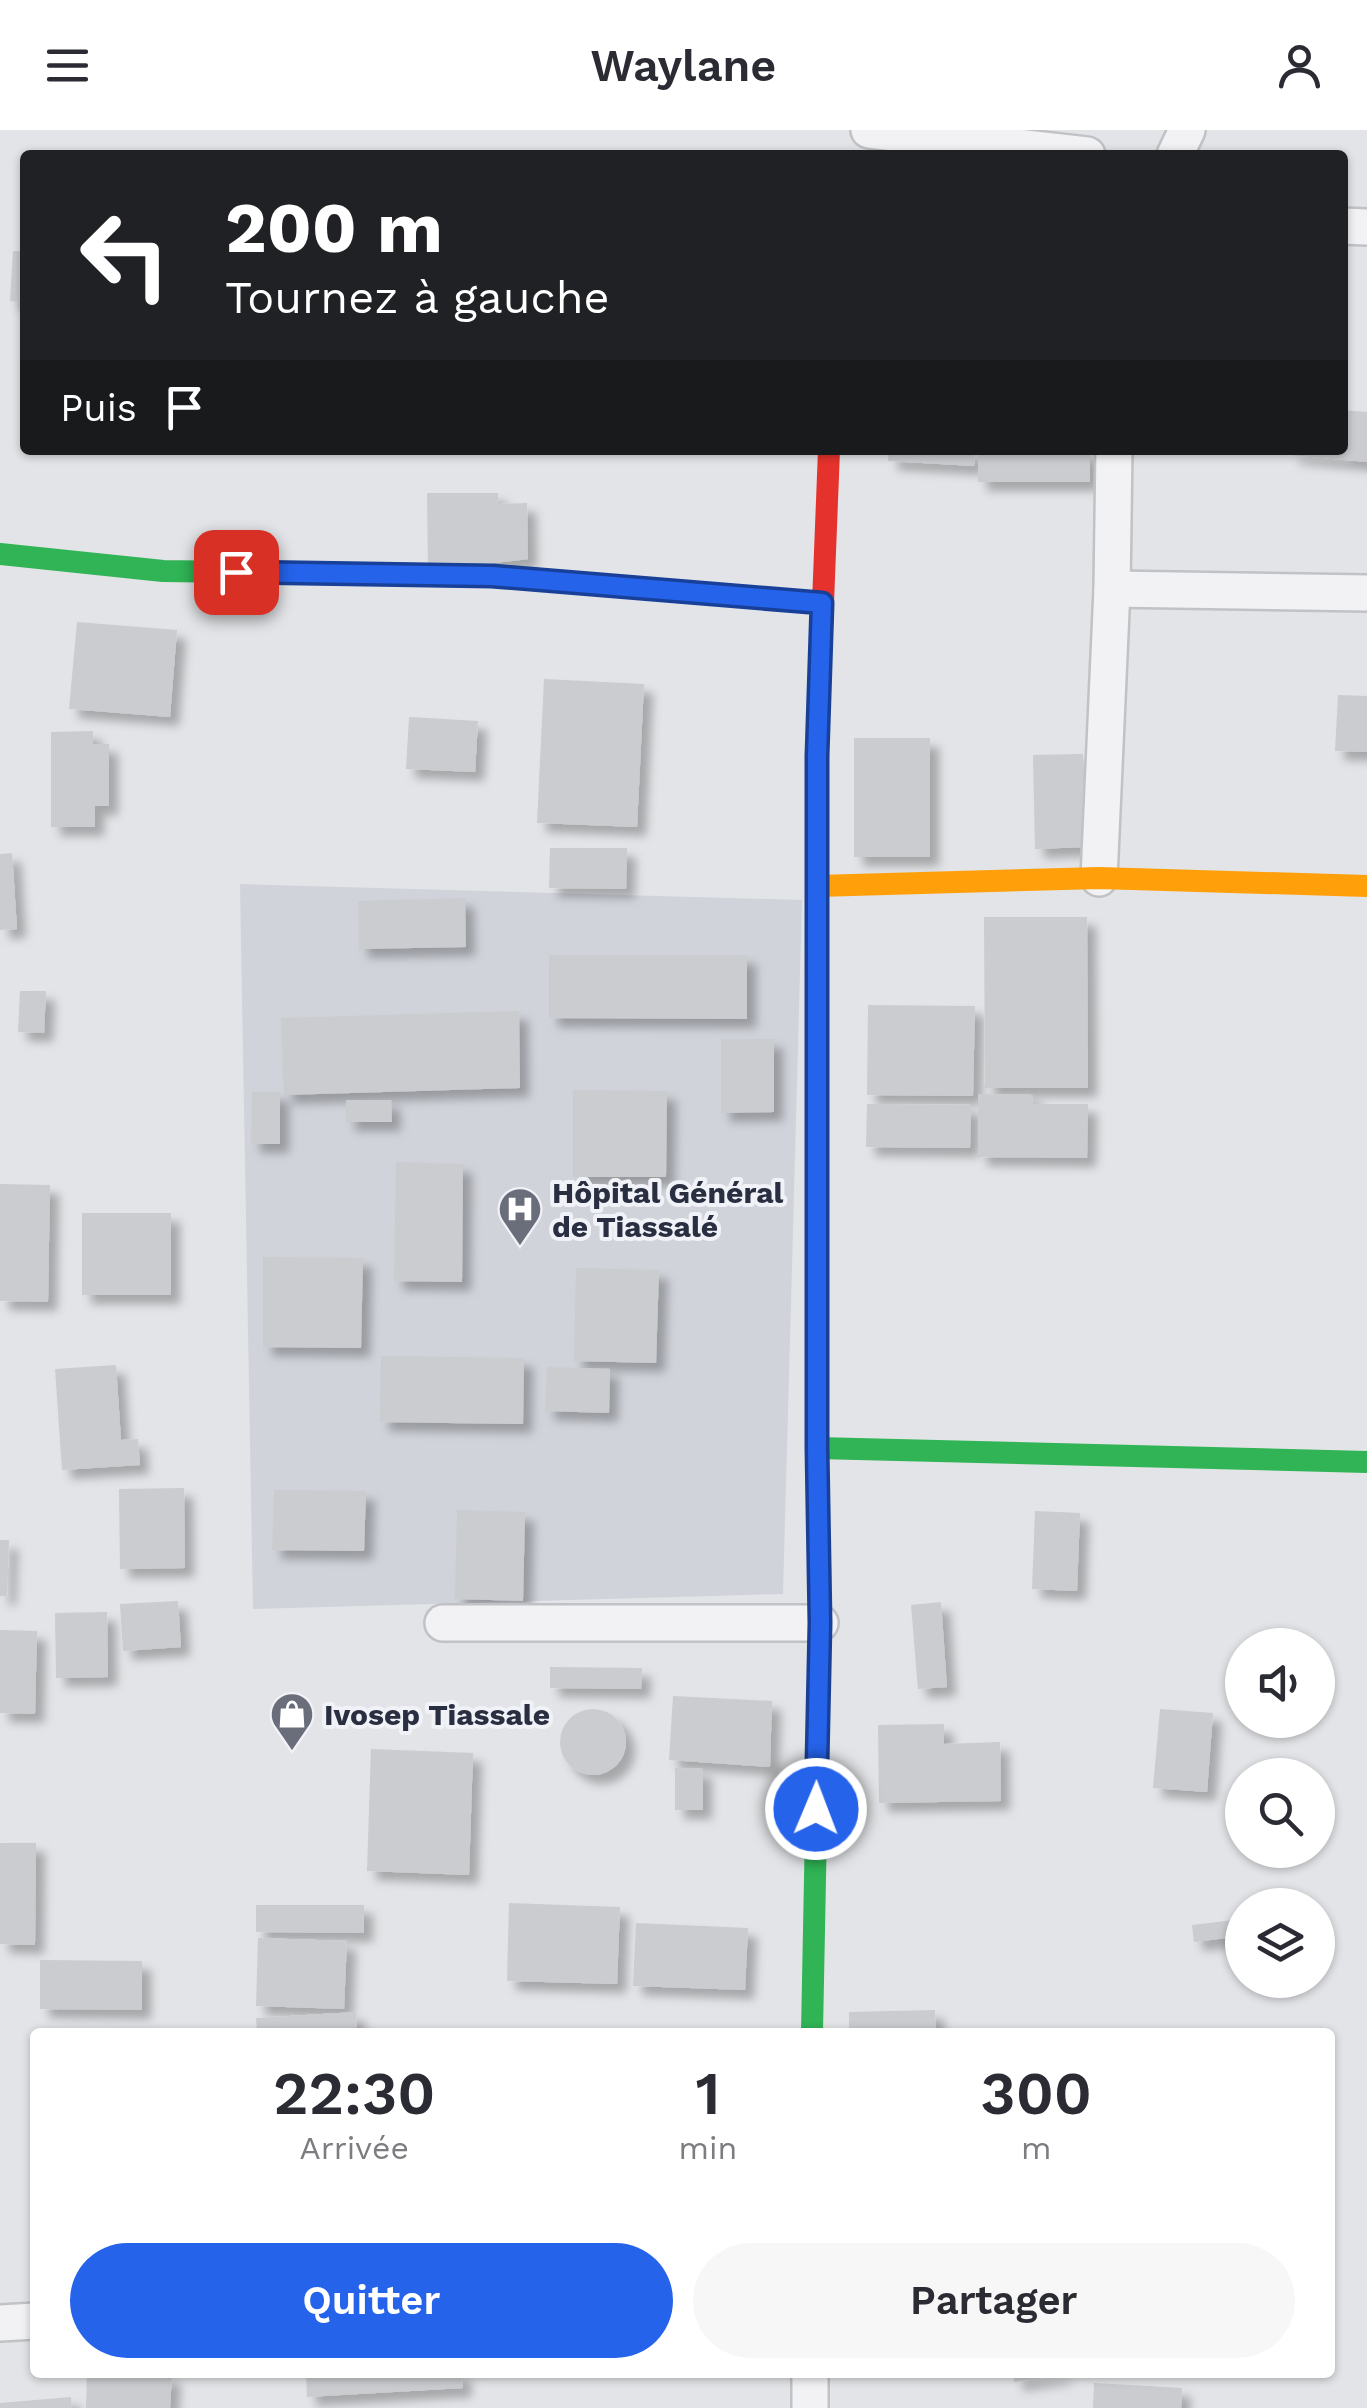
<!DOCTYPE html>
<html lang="fr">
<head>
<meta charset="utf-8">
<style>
	:root { --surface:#fff; --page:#f7f7f7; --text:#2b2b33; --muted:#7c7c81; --accent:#2563eb }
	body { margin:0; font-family:"Work Sans",sans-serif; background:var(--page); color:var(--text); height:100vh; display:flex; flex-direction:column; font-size:38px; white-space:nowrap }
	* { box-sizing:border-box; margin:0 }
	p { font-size:32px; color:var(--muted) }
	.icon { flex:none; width:55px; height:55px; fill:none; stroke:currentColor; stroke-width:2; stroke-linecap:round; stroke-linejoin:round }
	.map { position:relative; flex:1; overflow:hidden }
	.sheet { position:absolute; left:30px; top:1898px; width:1305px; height:350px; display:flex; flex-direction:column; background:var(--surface); border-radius:10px; box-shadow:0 2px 8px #0004 }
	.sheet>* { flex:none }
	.banner { position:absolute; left:20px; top:20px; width:1328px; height:305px; border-radius:10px; box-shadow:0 2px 8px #0004; background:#202124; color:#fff; overflow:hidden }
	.controls { position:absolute; left:1225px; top:1498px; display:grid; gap:20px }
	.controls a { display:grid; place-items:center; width:110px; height:110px; border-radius:50%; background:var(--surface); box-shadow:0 2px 8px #0004; font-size:50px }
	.pin { position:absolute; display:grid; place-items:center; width:85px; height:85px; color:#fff; margin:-42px; border-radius:20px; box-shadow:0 5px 15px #0006 }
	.me { position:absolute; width:110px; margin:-55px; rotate:1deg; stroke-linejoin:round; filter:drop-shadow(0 0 8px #0008) }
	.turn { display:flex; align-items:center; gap:35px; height:210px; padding:0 40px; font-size:45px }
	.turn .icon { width:130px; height:130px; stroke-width:2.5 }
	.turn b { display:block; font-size:70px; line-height:85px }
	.then { display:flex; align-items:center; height:95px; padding:0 40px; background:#0003; gap:20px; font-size:38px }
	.eta { display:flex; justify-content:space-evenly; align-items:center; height:170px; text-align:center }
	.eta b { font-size:60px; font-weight:600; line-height:70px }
	.action { display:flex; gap:20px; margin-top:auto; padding:20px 40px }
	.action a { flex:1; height:115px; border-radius:60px; background:var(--accent); color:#fff; font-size:40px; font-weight:600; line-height:115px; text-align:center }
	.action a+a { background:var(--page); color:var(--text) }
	header { display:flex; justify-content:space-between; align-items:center; height:130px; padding:0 40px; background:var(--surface); font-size:45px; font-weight:600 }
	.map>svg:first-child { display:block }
</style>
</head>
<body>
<header><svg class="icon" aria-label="menu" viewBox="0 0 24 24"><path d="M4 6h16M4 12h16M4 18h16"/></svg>Waylane<svg class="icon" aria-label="person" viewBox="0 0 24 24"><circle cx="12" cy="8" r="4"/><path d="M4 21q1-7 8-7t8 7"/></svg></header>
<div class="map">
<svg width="1367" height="2278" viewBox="0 0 1367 2278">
	<defs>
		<filter id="shadow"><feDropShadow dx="9" dy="9" stdDeviation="5" flood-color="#0004"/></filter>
	</defs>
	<rect width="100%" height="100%" fill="#e2e4e7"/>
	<path fill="#d0d3da" d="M 240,754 L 802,770 L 783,1464 L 253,1479 Z"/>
	<g fill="#cbcccf" filter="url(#shadow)">
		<path d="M 13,121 L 25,121 L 25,173 L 10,171 Z"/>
		<path d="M 1342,280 L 1367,282 L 1367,332 L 1290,325 L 1290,320 L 1342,320 Z"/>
		<path d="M 889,320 L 975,320 L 974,336 L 888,331 Z"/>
		<rect x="978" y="320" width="112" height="32"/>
		<path d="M 427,363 L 498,363 L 499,374 L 527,373 L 528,429 L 428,441 Z"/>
		<path d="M 77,492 L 177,500 L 170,587 L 69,579 Z"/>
		<path d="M 544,549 L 644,554 L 637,697 L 537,693 Z"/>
		<path d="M 1338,565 L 1367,566 L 1367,622 L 1335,621 Z"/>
		<path d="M 409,587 L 478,591 L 475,642 L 406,639 Z"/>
		<path d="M 93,601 L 93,614 L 109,614 L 109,676 L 95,676 L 95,697 L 51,697 L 51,602 Z"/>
		<rect x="854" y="608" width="76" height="119"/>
		<path d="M 1083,624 L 1086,717 L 1035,719 L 1033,625 Z"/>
		<path d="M 550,718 L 627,718 L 626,759 L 549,758 Z"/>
		<path d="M 12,723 L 17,799 L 0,800 L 0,724 Z"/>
		<path d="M 465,768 L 466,817 L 359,819 L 358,771 Z"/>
		<path d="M 984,787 L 1087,787 L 1088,958 L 985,958 Z"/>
		<path d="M 549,825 L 747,825 L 747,889 L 549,888 Z"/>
		<path d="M 20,861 L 46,861 L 44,903 L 18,902 Z"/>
		<path d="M 868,875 L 975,876 L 973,966 L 867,965 Z"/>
		<path d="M 519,881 L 520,958 L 284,965 L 281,888 Z"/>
		<path d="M 721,909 L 774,909 L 774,982 L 721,983 Z"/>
		<path d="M 573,960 L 667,961 L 666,1047 L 573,1047 Z"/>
		<path d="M 252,962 L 280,962 L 280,1014 L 251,1014 Z"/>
		<path d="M 978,964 L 1033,965 L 1033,974 L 1088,974 L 1087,1028 L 978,1027 Z"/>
		<path d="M 346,970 L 391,970 L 392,992 L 346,992 Z"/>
		<path d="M 867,974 L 971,975 L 970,1018 L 866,1017 Z"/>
		<path d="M 396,1032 L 463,1034 L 462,1152 L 394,1151 Z"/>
		<path d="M 0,1054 L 50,1055 L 48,1172 L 0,1171 Z"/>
		<rect x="82" y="1083" width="89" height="82"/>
		<path d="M 263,1127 L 363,1128 L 361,1218 L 263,1217 Z"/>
		<path d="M 576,1138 L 659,1140 L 656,1233 L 574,1231 Z"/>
		<path d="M 381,1226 L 524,1228 L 523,1294 L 380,1292 Z"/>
		<path d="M 116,1235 L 121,1310 L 138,1309 L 140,1335 L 62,1340 L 55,1239 Z"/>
		<path d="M 547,1237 L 610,1239 L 609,1283 L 545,1281 Z"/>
		<path d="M 184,1358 L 185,1438 L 120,1439 L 119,1359 Z"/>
		<path d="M 274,1360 L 366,1361 L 364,1421 L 272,1420 Z"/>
		<path d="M 457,1380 L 525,1382 L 523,1471 L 455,1469 Z"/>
		<path d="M 1035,1381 L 1080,1383 L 1077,1461 L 1032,1459 Z"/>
		<path d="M 0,1410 L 9,1410 L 7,1466 L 0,1466 Z"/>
		<path d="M 178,1471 L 181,1517 L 123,1521 L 120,1474 Z"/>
		<path d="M 941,1472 L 947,1557 L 918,1559 L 911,1475 Z"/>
		<path d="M 107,1482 L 108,1547 L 56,1548 L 55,1483 Z"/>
		<path d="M 0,1500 L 37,1501 L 35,1584 L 0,1583 Z"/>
		<path d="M 550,1537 L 642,1538 L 641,1559 L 550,1558 Z"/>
		<path d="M 673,1566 L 772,1571 L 770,1637 L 669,1630 Z"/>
		<path d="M 1160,1579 L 1213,1583 L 1207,1662 L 1153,1658 Z"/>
		<circle cx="593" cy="1612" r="33"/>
		<path d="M 944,1594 L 944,1614 L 1000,1612 L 1001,1671 L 879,1673 L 878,1595 Z"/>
		<path d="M 371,1619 L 473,1623 L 469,1745 L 367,1741 Z"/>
		<path d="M 675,1638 L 703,1639 L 703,1680 L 675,1680 Z"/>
		<path d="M 0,1713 L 36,1713 L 35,1815 L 0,1814 Z"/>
		<path d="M 509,1773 L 620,1777 L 617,1854 L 507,1851 Z"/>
		<path d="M 256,1775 L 364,1775 L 364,1803 L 256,1802 Z"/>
		<path d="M 1242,1789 L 1242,1806 L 1194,1812 L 1192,1795 Z"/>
		<path d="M 636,1793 L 748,1798 L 745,1860 L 633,1856 Z"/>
		<path d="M 258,1808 L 347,1811 L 344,1879 L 256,1876 Z"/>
		<path d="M 40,1830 L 142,1831 L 142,1880 L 40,1879 Z"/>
		<path d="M 935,1880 L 936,1902 L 849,1902 L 849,1882 Z"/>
		<path d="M 356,1882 L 357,1902 L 257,1902 L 256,1888 Z"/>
		<path d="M 87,2242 L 172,2245 L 170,2278 L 86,2278 Z"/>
		<path d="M 306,2242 L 462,2242 L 463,2258 L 307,2267 Z"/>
		<path d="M 1013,2242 L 1063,2242 L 1063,2245 L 1014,2252 Z"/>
		<path d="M 1094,2253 L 1182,2258 L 1181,2278 L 1093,2278 Z"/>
		<path d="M 71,2267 L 72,2278 L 0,2278 L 0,2273 Z"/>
	</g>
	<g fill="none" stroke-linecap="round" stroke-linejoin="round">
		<g stroke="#c0c2c5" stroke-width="40">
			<g id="street">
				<path d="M 869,0 L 1087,25"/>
				<path d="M 1175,25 L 1187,0"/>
				<path d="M 1342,96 L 1367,97"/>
				<path d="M 1112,459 L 1367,463"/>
				<path d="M 1099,748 L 1112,459 L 1114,320"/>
				<path d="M 443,1493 L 820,1493"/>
				<path d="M 0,2193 L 35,2191"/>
				<path d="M 810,2242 L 810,2278"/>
			</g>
		</g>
		<use href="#street" stroke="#f2f2f4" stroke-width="35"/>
		<g stroke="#30b455" stroke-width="22">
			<path d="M 0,424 L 163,441 L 492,445 L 822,473"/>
			<path d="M 817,1318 L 1367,1332"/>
			<path d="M 812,1902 L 820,1493 L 817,1318 L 817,787"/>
		</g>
		<path stroke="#ff9f0a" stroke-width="22" d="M 817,756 L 1099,748 L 1367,756"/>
		<path stroke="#e5322d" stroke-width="22" d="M 817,787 L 817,626 L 829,320"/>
	</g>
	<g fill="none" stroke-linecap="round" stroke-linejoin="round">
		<g stroke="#184099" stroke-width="25">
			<path id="route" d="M 236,442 L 492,446 L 822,473 L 817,626 L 817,1318 L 820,1493 L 816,1679"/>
		</g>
		<use href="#route" stroke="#2563eb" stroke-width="18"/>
	</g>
	<defs>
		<g id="hospital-pin" transform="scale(2.25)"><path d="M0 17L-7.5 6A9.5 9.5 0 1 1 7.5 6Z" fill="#6a6e7b" stroke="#f0f2f7"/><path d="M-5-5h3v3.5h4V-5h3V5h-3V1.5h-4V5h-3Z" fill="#fff"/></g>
		<g id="shop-pin" transform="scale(2.25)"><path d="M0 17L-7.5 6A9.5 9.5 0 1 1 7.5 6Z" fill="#6a6e7b" stroke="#f0f2f7"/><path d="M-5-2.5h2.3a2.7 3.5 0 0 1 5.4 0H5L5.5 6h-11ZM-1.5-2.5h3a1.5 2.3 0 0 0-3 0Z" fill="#fff"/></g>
	</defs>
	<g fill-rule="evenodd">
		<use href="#hospital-pin" x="520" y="1079"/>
		<use href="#shop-pin" x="292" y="1584"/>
	</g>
	<g text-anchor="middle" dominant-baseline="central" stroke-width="8" stroke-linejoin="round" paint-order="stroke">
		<g font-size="30" font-weight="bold" fill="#292f41" stroke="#f0f2f7" text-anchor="start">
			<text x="552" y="1062">Hôpital Général<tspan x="552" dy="34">de Tiassalé</tspan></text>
			<text x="324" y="1584">Ivosep Tiassale</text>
		</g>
	</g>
</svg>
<div class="controls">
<a><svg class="icon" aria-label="sound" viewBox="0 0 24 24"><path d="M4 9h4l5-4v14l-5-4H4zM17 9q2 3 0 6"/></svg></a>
<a><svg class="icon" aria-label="search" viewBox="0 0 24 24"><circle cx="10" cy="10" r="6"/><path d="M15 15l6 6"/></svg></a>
<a><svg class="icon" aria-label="layers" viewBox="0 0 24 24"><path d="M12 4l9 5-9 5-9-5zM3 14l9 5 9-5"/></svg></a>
</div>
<div class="pin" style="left:236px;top:442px;background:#d93025"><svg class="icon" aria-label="arrive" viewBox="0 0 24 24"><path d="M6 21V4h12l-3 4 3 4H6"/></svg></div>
<svg class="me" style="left:816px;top:1679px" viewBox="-20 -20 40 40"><circle r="17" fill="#2563eb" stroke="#fff" stroke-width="3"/><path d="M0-11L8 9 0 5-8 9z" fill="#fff"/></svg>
<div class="banner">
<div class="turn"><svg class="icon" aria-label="left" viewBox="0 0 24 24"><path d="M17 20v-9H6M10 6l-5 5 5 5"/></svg><div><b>200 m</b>Tournez à gauche</div></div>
<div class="then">Puis<svg class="icon" aria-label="arrive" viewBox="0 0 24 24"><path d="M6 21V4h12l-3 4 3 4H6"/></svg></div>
</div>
<section class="sheet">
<div class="eta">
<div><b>22:30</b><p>Arrivée</p></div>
<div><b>1</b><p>min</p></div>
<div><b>300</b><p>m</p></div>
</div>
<div class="action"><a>Quitter</a><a>Partager</a></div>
</section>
</div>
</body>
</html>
